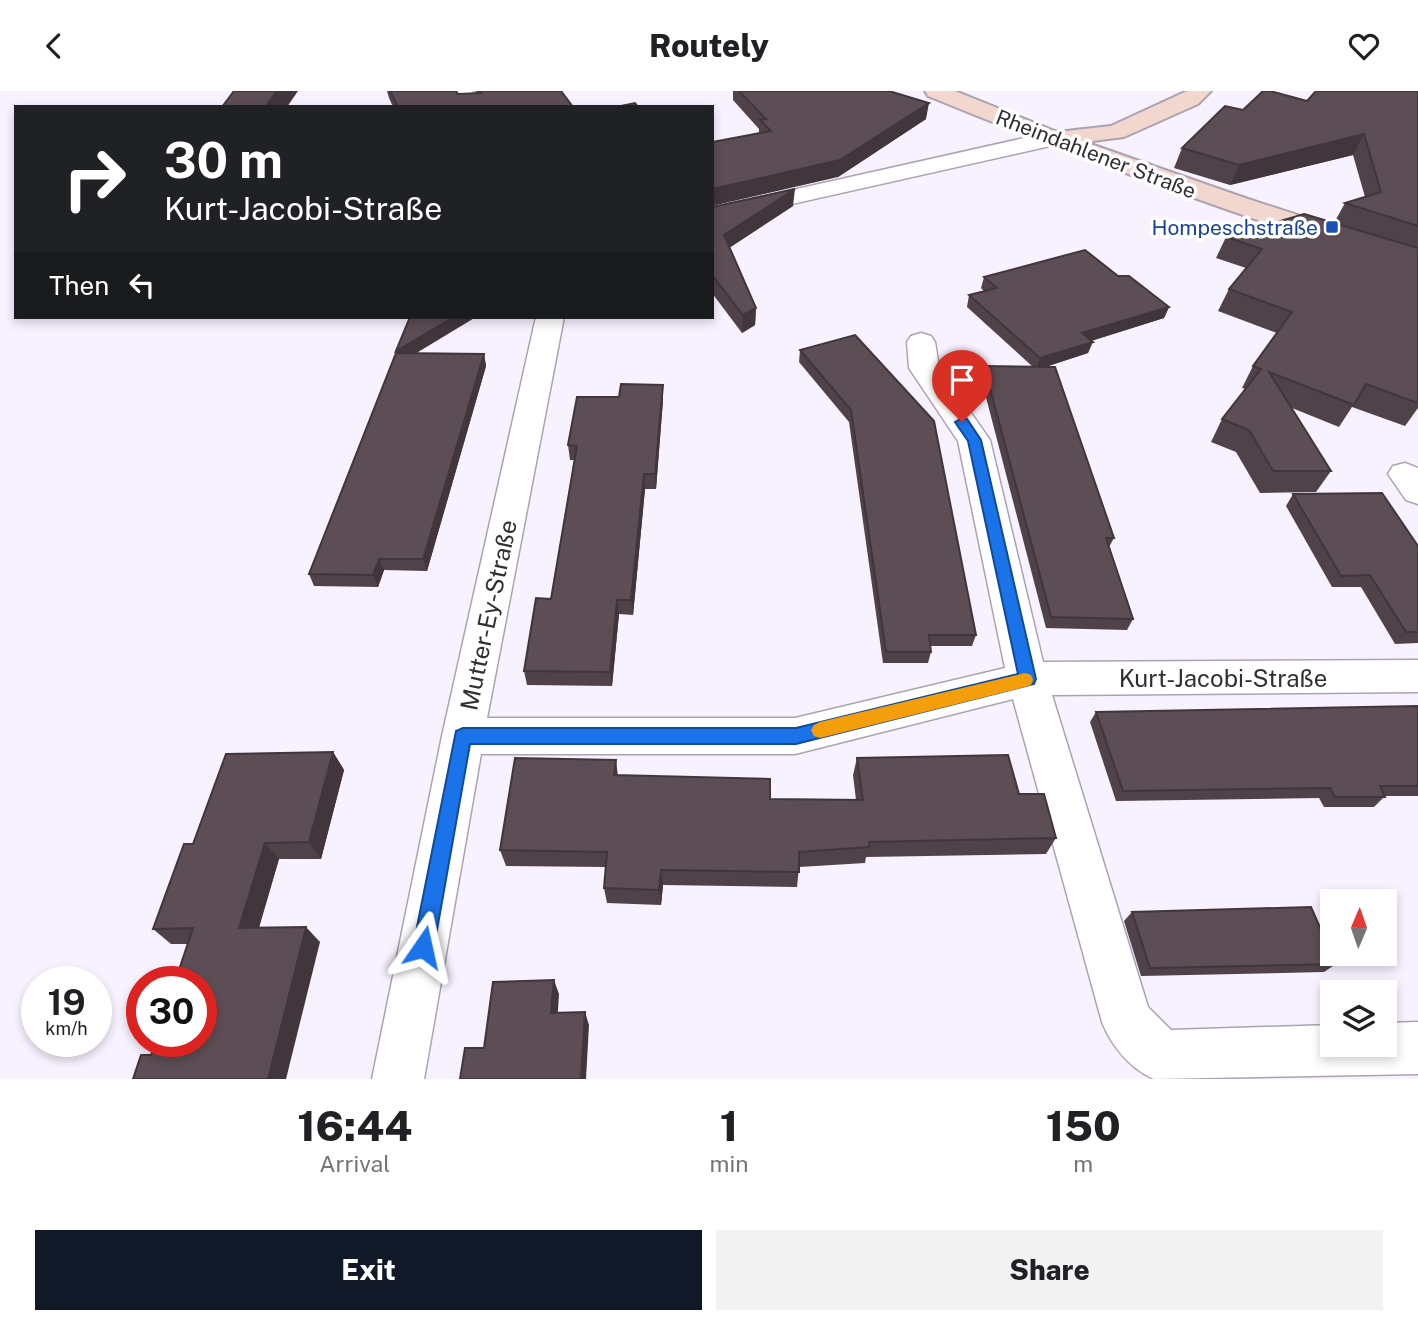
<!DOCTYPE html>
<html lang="en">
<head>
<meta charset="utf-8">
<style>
	:root { --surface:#fff; --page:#f2f2f2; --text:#202124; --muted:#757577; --accent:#111827 }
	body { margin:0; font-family:"Public Sans",sans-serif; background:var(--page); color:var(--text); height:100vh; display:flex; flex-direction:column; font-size:26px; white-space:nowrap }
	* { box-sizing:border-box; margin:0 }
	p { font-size:23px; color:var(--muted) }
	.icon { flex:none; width:38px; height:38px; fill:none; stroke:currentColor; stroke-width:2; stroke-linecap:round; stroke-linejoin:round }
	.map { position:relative; height:988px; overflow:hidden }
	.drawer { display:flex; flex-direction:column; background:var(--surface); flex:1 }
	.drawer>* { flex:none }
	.hud { position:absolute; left:14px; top:14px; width:700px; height:214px; border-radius:0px; box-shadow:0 4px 10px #0003; background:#202124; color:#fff; overflow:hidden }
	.needle { width:46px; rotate:2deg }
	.buttons { position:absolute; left:1320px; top:798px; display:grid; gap:14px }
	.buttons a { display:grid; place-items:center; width:77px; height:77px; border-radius:0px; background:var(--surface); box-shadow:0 4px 10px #0003; font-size:35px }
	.speed { position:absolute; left:21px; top:875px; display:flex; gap:14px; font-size:35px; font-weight:700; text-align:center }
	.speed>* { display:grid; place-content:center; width:91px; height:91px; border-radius:50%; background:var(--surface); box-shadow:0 4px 10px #0003; line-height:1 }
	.speed small { font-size:18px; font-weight:400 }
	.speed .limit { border:10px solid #d22; background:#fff; color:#111 }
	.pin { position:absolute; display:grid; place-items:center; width:60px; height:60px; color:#fff; margin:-72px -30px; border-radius:50% 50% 50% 0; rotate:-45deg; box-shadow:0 0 7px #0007 }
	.pin .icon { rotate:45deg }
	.me { position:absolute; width:77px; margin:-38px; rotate:11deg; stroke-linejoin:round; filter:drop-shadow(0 0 5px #0008) }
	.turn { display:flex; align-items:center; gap:24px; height:147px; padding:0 35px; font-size:32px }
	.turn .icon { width:91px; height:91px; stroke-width:2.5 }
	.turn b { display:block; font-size:49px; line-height:60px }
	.then { display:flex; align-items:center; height:66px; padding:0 35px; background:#0003; gap:14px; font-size:26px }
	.eta { display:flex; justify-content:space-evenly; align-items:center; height:119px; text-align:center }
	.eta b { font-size:42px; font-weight:800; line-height:49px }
	.button { display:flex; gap:14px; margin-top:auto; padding:14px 35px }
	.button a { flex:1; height:80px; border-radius:0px; background:var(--accent); color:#fff; font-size:28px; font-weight:800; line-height:80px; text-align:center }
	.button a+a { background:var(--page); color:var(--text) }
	header { display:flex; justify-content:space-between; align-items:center; height:91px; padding:0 35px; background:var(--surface); font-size:32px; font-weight:800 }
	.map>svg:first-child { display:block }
</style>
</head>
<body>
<header><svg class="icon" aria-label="back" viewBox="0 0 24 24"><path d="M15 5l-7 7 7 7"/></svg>Routely<svg class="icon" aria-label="heart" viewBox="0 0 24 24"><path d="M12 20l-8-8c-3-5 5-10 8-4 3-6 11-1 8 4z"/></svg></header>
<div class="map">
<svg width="1418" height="988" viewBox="0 0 1418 988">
	<rect width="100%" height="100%" fill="#f8f1ff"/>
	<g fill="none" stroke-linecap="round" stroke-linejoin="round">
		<g stroke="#aba3b3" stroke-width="3">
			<g id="minor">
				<path d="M 452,0 L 472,0 L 482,16 L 461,16 Z"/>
				<path d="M 1051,41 L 1059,43 L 1062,48 L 1059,53 L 712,131 L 712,117 Z"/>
				<path d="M 536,226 L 564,226 L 487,627 L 795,627 L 1005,577 L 958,350 L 909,277 L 907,251 L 911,245 L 921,242 L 931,245 L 935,251 L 939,276 L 990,349 L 1043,571 L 1418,569 L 1418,601 L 1052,604 L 1148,916 L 1171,939 L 1332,934 L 1332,954 L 1384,954 L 1384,932 L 1418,931 L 1418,983 L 1154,988 C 1130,978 1111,954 1102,931 L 1013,608 L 795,663 L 481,663 L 424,988 L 372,988 L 442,645 Z"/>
				<path d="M 1405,372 L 1418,377 L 1418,413 L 1406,409 L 1388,383 L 1393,375 Z"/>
			</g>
		</g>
		<g stroke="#aba3b3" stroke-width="4">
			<path id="secondary" d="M 925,0 L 955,0 L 1057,41 L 1111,35 L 1187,0 L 1211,0 L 1198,13 L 1124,46 L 1085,51 L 1245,107 L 1418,163 L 1418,180 C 1367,168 1316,149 1266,132 C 1152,93 1040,51 928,5 Z"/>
		</g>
		<use href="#minor" fill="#fff" fill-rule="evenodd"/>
		<use href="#secondary" fill="#f2d7ce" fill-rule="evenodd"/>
	</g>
	<g fill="#504249">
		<path d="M 387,0 L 456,0 L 458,3 L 476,2 L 475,0 L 561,0 L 573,16 L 393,16 L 389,7 Z"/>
		<path d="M 733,0 L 889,0 L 926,28 L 838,86 L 759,42 L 759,38 L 733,9 Z"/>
		<path d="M 1418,0 L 1418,317 L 1405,335 L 1352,316 L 1339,336 L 1292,317 L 1331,380 L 1316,401 L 1260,402 L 1236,361 L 1211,351 L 1222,328 L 1246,298 L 1242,297 L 1253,275 L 1277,242 L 1218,220 L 1229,198 L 1246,177 L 1216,167 L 1226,146 L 1334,132 L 1345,112 L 1365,106 L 1353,64 L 1230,94 L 1174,77 L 1182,57 L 1243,19 L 1307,10 Z"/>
		<path d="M 793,115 L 729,157 L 756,217 L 755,234 L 742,242 L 712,202 L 712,116 Z"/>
		<path d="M 1118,185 L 1169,216 L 1164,227 L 1091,250 L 1088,262 L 1045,276 L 1114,447 L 1109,456 L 1133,528 L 1127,539 L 1046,537 L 981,287 L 984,275 L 1033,276 L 967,216 L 969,204 L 984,200 L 981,197 L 984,186 Z"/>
		<path d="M 855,244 L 976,544 L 972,555 L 930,555 L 931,561 L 928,572 L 883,572 L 849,331 L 799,271 L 800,259 Z"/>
		<path d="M 416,262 L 484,263 L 486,275 L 427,480 L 384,479 L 378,496 L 314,495 L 309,483 Z"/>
		<path d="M 619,306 L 663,309 L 656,398 L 645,398 L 633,524 L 619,523 L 612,595 L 527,594 L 524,580 L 551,508 L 574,369 L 570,369 L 568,354 Z"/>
		<path d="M 1293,403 L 1418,455 L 1418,552 L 1395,553 L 1361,496 L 1332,496 L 1286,415 Z"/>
		<path d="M 1418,615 L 1418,705 L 1385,705 L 1374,716 L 1324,716 L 1319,707 L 1116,710 L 1090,631 L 1096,621 Z"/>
		<path d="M 333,661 L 344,679 L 321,768 L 279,768 L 259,837 L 320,851 L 151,964 L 188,853 L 171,853 L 153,838 L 193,753 Z"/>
		<path d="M 857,667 L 1019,703 L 1056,747 L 1046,763 L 866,766 L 865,772 L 799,776 L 797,796 L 663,794 L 661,814 L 607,812 L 604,797 L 606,776 L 506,775 L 500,759 L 618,684 L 770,708 L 856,709 L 853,684 Z"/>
		<path d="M 1132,821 L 1336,873 L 1324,881 L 1141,885 L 1124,830 Z"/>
	</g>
	<g fill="#41363c">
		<path d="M 277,0 L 298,0 L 287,16 L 265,16 Z"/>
		<path d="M 929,12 L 926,28 L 838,86 L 712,115 L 712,98 Z"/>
		<path d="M 1364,43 L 1353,64 L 1230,94 L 1239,74 Z"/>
		<path d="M 795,98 L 793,115 L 723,161 L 724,144 Z"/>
		<path d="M 1169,216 L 1164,227 L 1078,254 L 1082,242 Z"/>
		<path d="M 756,217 L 755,234 L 742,242 L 743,224 Z"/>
		<path d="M 454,226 L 476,226 L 400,272 L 396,260 Z"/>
		<path d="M 1093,251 L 1088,262 L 1036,279 L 1040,267 Z"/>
		<path d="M 484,263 L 486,275 L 427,480 L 423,468 Z"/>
		<path d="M 663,294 L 663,309 L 656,398 L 655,383 Z"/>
		<path d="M 644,383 L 645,398 L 633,524 L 631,509 Z"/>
		<path d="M 379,468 L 384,479 L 378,496 L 373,484 Z"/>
		<path d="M 617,509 L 619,523 L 612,595 L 610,581 Z"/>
		<path d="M 333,661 L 344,679 L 321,768 L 309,751 Z"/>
		<path d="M 616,669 L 618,686 L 614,684 Z"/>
		<path d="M 265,752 L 279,768 L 254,852 L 239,837 Z"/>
		<path d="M 661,779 L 663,794 L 661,814 L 659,799 Z"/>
		<path d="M 306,836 L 320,851 L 286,988 L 268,988 Z"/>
		<path d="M 554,889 L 559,903 L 557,935 L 551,922 Z"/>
		<path d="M 585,921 L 589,934 L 586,988 L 581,988 Z"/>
	</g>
	<g fill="#5d4d55" stroke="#41363c" stroke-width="2">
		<path d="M 234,0 L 277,0 L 265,16 L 222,16 Z"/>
		<path d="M 390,0 L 456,0 L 458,3 L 481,2 L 480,0 L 561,0 L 573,16 L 398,16 Z"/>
		<path d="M 739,0 L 889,0 L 929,12 L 840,69 L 712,98 L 712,51 L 771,40 L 760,29 L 766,28 Z"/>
		<path d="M 1263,0 L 1270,0 L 1307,10 L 1316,0 L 1418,0 L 1418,135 L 1345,112 L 1381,101 L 1364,43 L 1239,74 L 1182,57 L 1225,15 L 1243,19 Z"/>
		<path d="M 635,12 L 638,16 L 616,16 Z"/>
		<path d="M 795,98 L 724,144 L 756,217 L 743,224 L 712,184 L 712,116 Z"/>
		<path d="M 1304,123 L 1418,157 L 1418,312 L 1366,293 L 1354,314 L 1269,281 L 1331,380 L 1273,380 L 1249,339 L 1222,328 L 1261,278 L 1253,275 L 1292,221 L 1229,198 L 1262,158 L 1226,146 Z"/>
		<path d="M 1085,159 L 1118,185 L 1129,185 L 1169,216 L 1082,242 L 1093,251 L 1040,267 L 969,204 L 997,197 L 984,186 Z"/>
		<path d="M 410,226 L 454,226 L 396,260 Z"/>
		<path d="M 855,244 L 934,330 L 976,544 L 929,544 L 931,561 L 886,561 L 851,319 L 800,259 Z"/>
		<path d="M 396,262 L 484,263 L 423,468 L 379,468 L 373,484 L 309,483 Z"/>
		<path d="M 984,275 L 1055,276 L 1114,447 L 1106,447 L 1133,528 L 1051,526 Z"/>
		<path d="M 621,293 L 663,294 L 655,383 L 644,383 L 631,509 L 617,509 L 610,581 L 524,580 L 536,507 L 551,508 L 577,355 L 568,354 L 577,306 L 619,306 Z"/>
		<path d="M 1382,402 L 1418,455 L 1418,541 L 1406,541 L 1370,484 L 1341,485 L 1293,403 Z"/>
		<path d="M 1418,615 L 1418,695 L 1380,695 L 1385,706 L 1335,706 L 1330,697 L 1123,700 L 1096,621 Z"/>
		<path d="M 333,661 L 309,751 L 265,752 L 239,837 L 306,836 L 268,988 L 133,988 L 141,964 L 151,964 L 156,950 L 201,950 L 201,891 L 175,891 L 193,837 L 153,838 L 184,753 L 193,753 L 226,663 Z"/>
		<path d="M 1008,664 L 1019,703 L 1044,703 L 1056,747 L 869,751 L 869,756 L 799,761 L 799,781 L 661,779 L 659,799 L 604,797 L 607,761 L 500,759 L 515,667 L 616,669 L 614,684 L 770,688 L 770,708 L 863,709 L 857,667 Z"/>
		<path d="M 1311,816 L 1336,873 L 1150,877 L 1132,821 Z"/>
		<path d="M 554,889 L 551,922 L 585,921 L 581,988 L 460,988 L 465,957 L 484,957 L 493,891 Z"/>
	</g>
	<path fill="#1a73e8" stroke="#114b97" stroke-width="2" d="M 962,327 L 967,328 L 981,349 L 1036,588 L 1034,593 L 796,653 L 470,653 L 434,856 L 431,864 L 423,867 L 416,864 L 413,856 L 456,640 L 463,637 L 796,637 L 1018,583 L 968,350 L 955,331 Z"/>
	<path fill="#f59e0b" d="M 1025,582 L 1031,584 L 1033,589 L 1031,594 L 1025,596 L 820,647 L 814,645 L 811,639 L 814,634 L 820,631 Z"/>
	<rect fill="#1a4fb4" stroke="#fff" stroke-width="2.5" x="1325" y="129" width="14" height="14" rx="3.5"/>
	<g text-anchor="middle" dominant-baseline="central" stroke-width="7" stroke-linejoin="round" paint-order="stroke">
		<g font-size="21" fill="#312e34" stroke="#fff">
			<text transform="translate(1096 63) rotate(21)">Rheindahlener Straße</text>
		</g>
		<g font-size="21" fill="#164399" stroke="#fff" text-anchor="end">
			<text x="1318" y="136">Hompeschstraße</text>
		</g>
		<g font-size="24" fill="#312e34" stroke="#fff">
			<text transform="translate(488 524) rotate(-78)">Mutter-Ey-Straße</text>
			<text x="1223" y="587">Kurt-Jacobi-Straße</text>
		</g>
	</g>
</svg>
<div class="buttons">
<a><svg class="needle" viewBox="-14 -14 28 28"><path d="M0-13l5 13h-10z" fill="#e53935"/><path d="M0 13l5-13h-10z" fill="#757577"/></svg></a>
<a><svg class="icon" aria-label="layers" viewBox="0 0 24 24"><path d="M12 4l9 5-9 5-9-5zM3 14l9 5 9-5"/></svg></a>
</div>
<div class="speed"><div>19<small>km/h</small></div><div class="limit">30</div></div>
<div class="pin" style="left:962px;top:331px;background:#d93025"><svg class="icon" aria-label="arrive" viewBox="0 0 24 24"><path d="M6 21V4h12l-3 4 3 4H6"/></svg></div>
<svg class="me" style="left:423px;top:856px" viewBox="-20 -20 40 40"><path d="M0-17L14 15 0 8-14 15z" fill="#1a73e8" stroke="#fff" stroke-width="4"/></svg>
<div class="hud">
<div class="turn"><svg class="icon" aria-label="right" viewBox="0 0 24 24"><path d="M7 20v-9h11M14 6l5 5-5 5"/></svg><div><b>30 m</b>Kurt-Jacobi-Straße</div></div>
<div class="then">Then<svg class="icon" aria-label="left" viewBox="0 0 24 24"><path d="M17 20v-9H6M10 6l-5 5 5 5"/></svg></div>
</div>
</div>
<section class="drawer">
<div class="eta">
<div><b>16:44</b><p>Arrival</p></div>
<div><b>1</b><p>min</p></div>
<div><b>150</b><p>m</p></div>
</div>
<div class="button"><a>Exit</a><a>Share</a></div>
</section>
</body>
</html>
